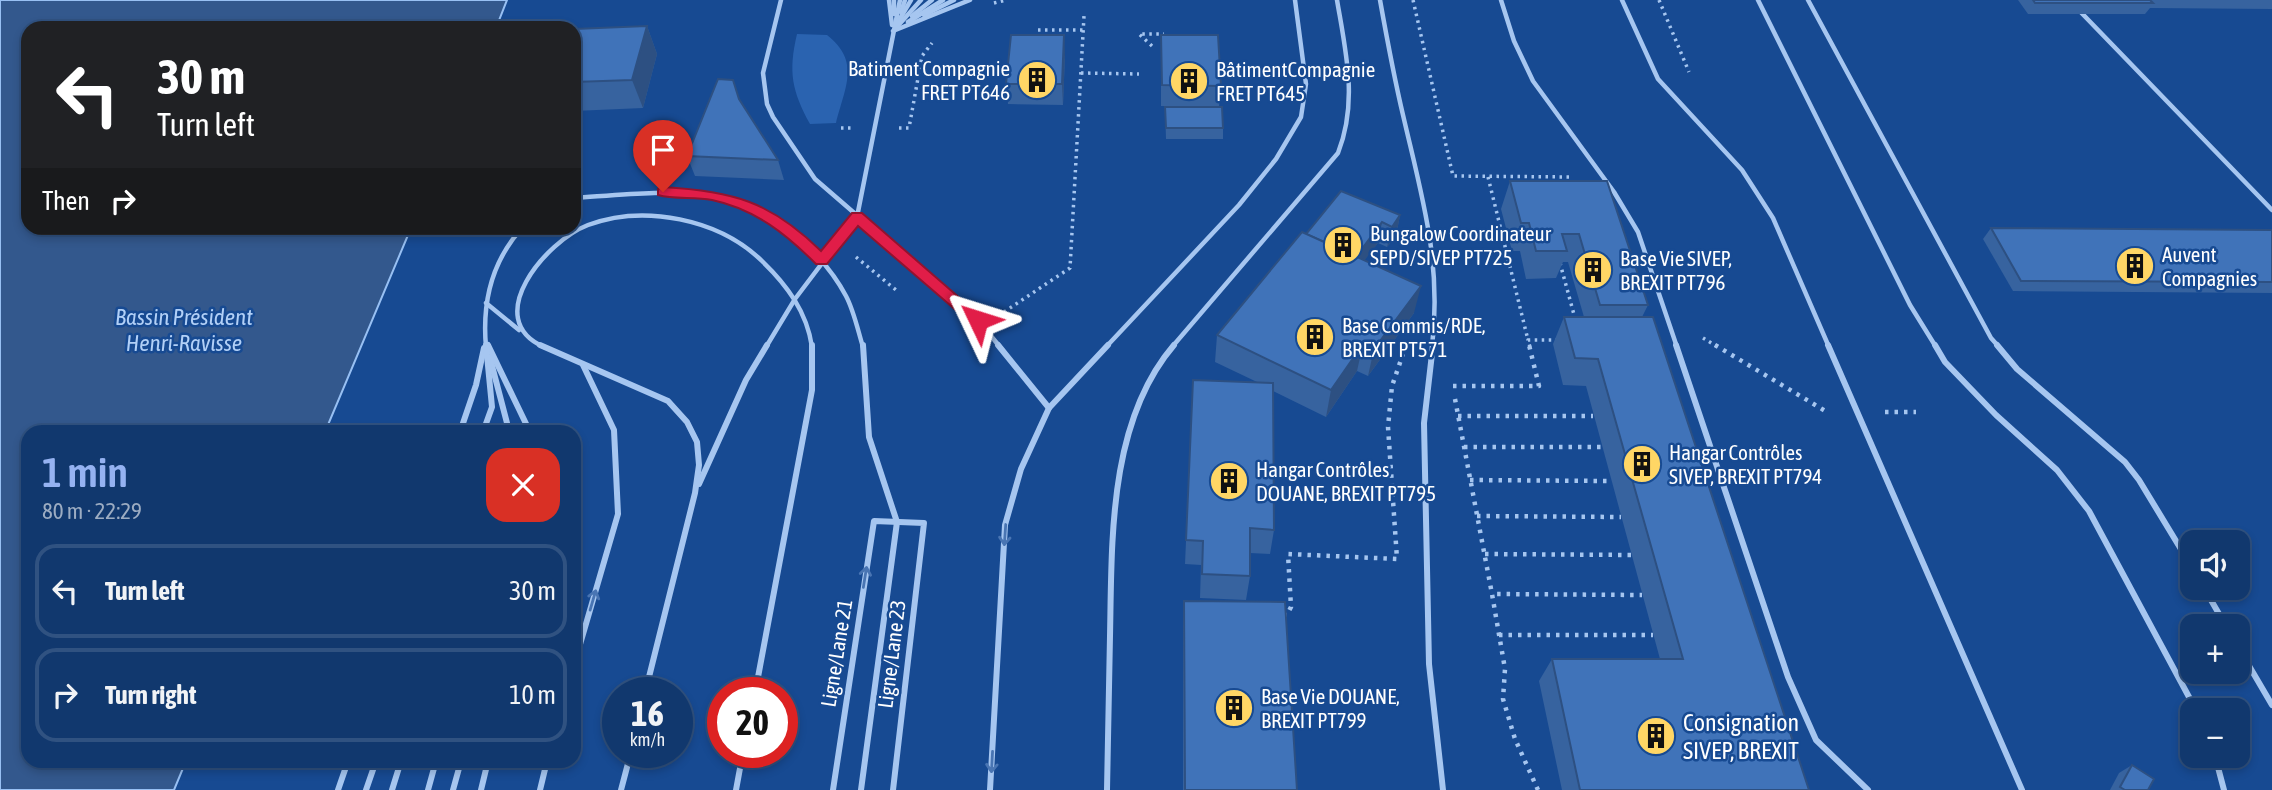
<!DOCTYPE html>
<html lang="en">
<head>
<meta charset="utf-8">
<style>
	:root { --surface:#11386e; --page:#1a3f73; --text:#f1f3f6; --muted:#9cacc2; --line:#305281; --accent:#95b2f1 }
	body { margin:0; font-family:"Asap Condensed",sans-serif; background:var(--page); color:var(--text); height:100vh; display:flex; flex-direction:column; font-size:26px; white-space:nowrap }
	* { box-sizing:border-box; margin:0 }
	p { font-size:23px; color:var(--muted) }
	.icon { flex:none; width:38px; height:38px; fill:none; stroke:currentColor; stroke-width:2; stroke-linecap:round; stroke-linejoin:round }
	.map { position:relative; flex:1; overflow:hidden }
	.panel { position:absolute; left:21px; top:425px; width:560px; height:343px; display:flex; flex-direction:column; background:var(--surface); border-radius:21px; box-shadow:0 4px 10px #0003,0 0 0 2px var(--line) }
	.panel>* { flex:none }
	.hud { position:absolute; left:21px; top:21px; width:560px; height:214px; border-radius:21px; box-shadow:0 4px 10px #0003,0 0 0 2px var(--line); background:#202124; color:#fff; overflow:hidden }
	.buttons { position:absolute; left:2180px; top:530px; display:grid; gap:14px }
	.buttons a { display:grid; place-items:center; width:70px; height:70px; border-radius:14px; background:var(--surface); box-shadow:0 4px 10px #0003,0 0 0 2px var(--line); font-size:35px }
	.speed { position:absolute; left:602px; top:677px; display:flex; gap:14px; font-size:35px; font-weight:700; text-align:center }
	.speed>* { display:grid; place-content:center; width:91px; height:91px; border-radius:50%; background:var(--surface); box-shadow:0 4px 10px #0003,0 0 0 2px var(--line); line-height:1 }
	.speed small { font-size:18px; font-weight:400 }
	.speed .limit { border:10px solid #d22; background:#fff; color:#111 }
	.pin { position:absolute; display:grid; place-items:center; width:60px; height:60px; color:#fff; margin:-72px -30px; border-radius:50% 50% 50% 0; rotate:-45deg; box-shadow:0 0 7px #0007 }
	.pin .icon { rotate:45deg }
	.me { position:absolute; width:77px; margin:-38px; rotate:311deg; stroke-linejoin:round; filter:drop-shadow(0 0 5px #0008) }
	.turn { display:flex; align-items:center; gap:24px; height:147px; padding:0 21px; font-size:32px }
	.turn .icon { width:91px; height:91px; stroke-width:2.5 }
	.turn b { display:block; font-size:49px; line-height:60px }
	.then { display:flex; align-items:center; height:66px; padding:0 21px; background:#0003; gap:14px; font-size:26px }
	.round { display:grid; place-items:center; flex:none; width:74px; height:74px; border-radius:21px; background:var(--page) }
	.headline { display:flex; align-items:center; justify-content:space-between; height:119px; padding:0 21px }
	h1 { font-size:42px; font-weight:600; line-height:52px; color:var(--accent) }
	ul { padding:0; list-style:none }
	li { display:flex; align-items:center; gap:21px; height:94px; margin:0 14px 10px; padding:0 7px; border:4px solid var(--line); border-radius:21px }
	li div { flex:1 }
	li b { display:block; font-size:26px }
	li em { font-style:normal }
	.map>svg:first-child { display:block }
</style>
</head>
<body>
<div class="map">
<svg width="2272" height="790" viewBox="0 0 2272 790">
	<rect width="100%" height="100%" fill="#174a92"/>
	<path fill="#2a63b0" d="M 797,34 L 827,35 C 861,62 845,87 836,123 L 810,124 C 792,91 788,72 797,34 Z"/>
	<path fill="#33588d" stroke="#98c0f3" stroke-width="2" d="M 0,0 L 507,0 L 496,28 L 28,28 L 28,228 L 411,228 L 325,432 L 28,432 L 28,761 L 186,761 L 174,790 L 0,790 Z"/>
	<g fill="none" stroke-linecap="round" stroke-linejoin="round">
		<g stroke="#a6c6f0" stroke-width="3.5" stroke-dasharray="2.5 4.5" stroke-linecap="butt">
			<path d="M 1413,0 L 1453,176 L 1572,177"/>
			<path d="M 1659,0 L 1689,72"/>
			<path d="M 994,3 L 1006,0"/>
			<path d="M 1038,30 L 1083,30"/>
			<path d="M 1152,46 L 1139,34 L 1164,34"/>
			<path d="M 1081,73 L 1139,74"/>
			<path d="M 841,128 L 851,128"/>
			<path d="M 899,128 L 909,128 L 922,56 L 932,43"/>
			<path d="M 1488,177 L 1528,340"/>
			<path d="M 856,257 L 896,290"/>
			<path d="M 1560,263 L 1576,322"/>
			<path d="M 1004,312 L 1070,268 L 1084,16"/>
			<path d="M 1703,338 L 1718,347"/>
			<path d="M 1530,347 L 1528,340 L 1557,340"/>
		</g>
		<g stroke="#a6c6f0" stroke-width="4.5" stroke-dasharray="3.5 6" stroke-linecap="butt">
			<path d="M 1715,345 L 1827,412"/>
			<path d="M 1453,386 L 1539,386 L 1529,345"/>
			<path d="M 1455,399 L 1492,594"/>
			<path d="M 1885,412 L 1916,412"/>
			<path d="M 1458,416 L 1593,416"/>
			<path d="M 1464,447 L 1602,447"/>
			<path d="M 1470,480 L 1611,481"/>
			<path d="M 1477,516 L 1621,517"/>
			<path d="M 1485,554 L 1631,555"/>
			<path d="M 1283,615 L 1287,615 L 1291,607 L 1288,554 L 1397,559 L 1388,427 L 1392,386 L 1403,354"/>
			<path d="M 1499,635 L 1653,635"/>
			<path d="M 1538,790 L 1515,739 L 1503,699 L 1505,669 L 1492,594 L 1642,595"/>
		</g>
		<g stroke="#a6c6f0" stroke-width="4.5">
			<path d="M 781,0 L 763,73 L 767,104 L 773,117 L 815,179 L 978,320 L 1000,347"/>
			<path d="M 889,0 L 892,25"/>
			<path d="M 894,0 L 894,14"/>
			<path d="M 1380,0 C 1387,39 1394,77 1403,115 C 1422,197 1442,262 1432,347"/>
			<path d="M 1501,0 L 1514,41 L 1533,81 L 1614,192 L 1638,232 L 1677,347"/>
			<path d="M 1622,0 L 1658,79 L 1742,170 L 1773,218 L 1829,347"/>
			<path d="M 1758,0 L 1910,305 L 1936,347"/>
			<path d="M 1808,0 L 1991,338 L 1999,347"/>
			<path d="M 2069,0 L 2272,210"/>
			<path d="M 901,12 L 905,0"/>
			<path d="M 924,15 L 954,0"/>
			<path d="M 912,16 L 932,0"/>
			<path d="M 898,22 L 911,0"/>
			<path d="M 908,22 L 943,0"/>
			<path d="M 895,29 L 921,0"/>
			<path d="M 893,31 L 970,0"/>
			<path d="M 574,198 C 661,192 739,179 807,245 C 822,260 836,277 846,296 C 854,311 858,331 863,347"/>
			<path d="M 486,303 L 519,330"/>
			<path d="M 487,344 L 488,347"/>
			<path d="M 486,347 C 482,303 492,261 522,228"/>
			<path d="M 544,347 C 480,319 546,241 588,225 C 644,204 719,219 762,261 C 787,285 807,312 812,347"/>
			<path d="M 766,347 L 795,299 L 857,217 L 900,0"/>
			<path d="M 1106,347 L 1239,205 L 1276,159 L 1301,117 L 1306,84 L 1295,0"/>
			<path d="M 1172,347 L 1338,153 C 1358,102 1346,53 1337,0"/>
		</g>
		<g stroke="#a6c6f0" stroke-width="6">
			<path d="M 488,345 L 530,432"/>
			<path d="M 540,345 L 668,401 L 687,422 L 697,442 L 699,465 L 695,493 L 645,693"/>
			<path d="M 998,345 L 1049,408"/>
			<path d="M 1433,345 L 1424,423 L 1429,664 L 1443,790"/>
			<path d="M 1676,345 L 1788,677 L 1816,740 L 1868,790"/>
			<path d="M 1828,345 L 2022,790"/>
			<path d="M 1935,345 L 1945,362 L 1996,415 L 2057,470 L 2089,511 L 2196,710"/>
			<path d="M 1997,345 L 2017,369 L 2125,462 L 2139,480 L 2193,569"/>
			<path d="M 490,358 L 507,423 L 504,432"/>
			<path d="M 460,432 L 476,385 L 484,348"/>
			<path d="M 483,432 L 492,407 L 486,345"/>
			<path d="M 699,484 L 746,380 L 767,345"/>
			<path d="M 2204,588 L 2226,626"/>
			<path d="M 2238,647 L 2272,705"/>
			<path d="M 574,665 L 618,514 L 614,430 L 583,365"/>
			<path d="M 755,693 L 812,390 L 812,345"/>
			<path d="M 2215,756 L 2224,790"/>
			<path d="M 338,790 L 348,761"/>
			<path d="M 366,790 L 376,761"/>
			<path d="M 392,790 L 401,761"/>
			<path d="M 428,790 L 436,761"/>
			<path d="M 453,790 L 461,761"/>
			<path d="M 481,790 L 488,761"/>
			<path d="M 540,790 L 547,761"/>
			<path d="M 621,790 L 631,752"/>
			<path d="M 736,790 L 743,752"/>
			<path d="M 833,790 L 874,521 L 924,523 L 893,790"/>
			<path d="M 861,790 L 897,522 L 869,437 L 863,345"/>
			<path d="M 990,790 L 1005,525 L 1021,469 L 1049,408 L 1108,345"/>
			<path d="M 1107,790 C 1108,739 1109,687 1110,636 C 1112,541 1108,422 1174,345"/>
		</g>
	</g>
	<g fill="#37639f">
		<path d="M 2018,0 L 2272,0 L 2272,9 L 2150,8 L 2145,14 L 2028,14 Z"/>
		<path d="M 647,26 L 657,54 L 643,108 L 574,111 L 574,29 Z"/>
		<path d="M 1161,35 L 1221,86 L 1219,107 L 1223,128 L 1223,139 L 1166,139 L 1165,107 L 1203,107 L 1161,106 Z"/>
		<path d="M 1065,55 L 1063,105 L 1008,104 L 1006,84 Z"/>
		<path d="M 739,99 L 778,160 L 784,180 L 695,176 L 687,156 Z"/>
		<path d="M 1510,181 L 1607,181 L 1648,305 L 1642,317 L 1809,790 L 1562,790 L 1539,681 L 1552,659 L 1660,659 L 1586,386 L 1563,385 L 1553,344 L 1564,317 L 1584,317 L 1568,262 L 1563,262 L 1556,278 L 1526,279 L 1520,251 L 1512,251 L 1501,209 Z"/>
		<path d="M 1400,215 L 1396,236 L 1387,247 L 1378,243 L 1364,260 L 1414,313 L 1368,376 L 1357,371 L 1326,417 L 1273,391 L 1274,530 L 1270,554 L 1250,553 L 1250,576 L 1246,600 L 1200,598 L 1201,565 L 1185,564 L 1193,380 L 1257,382 L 1215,362 L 1217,335 L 1306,234 Z"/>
		<path d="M 1991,228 L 2272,230 L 2272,293 L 2013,291 L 1983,239 Z"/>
		<path d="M 1184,601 L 1297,790 L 1183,790 L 1183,624 Z"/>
		<path d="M 2132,765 L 2148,790 L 2110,790 L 2119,773 Z"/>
	</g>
	<g fill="#2d5082">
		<path d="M 647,26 L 657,54 L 643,108 L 632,80 Z"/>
		<path d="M 1064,35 L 1065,55 L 1063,105 L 1062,84 Z"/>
		<path d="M 1400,215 L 1396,236 L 1387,247 L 1392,227 Z"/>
		<path d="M 1382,222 L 1378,243 L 1357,270 L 1361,250 Z"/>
		<path d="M 1421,286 L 1414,313 L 1368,376 L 1374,349 Z"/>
		<path d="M 1363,344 L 1357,371 L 1326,417 L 1331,390 Z"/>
	</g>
	<g fill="#4073b9" stroke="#2d5082" stroke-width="2">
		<path d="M 2033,0 L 2150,0 L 2153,3 L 2035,3 Z"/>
		<path d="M 647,26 L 632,80 L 574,82 L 574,29 Z"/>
		<path d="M 1011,35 L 1064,35 L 1062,84 L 1006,84 Z"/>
		<path d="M 1161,35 L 1218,35 L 1221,86 L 1162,85 Z"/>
		<path d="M 718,79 L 733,80 L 739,99 L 778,160 L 687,156 Z"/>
		<path d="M 1165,107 L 1222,107 L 1223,128 L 1166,128 Z"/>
		<path d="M 1510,181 L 1607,181 L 1648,305 L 1600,305 L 1579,234 L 1562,234 L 1567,251 L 1536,251 L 1529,223 L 1521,223 Z"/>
		<path d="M 1341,191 L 1400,215 L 1392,227 L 1382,222 L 1361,250 L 1345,242 L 1340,249 L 1306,234 Z"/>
		<path d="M 1991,228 L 2272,230 L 2272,282 L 2021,281 Z"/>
		<path d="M 1302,232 L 1421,286 L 1374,349 L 1363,344 L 1331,390 L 1217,335 Z"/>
		<path d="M 1564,317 L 1653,317 L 1809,790 L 1580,790 L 1552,659 L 1683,659 L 1598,359 L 1575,358 Z"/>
		<path d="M 1193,380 L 1273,383 L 1274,530 L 1250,528 L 1250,576 L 1202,574 L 1203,541 L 1186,540 Z"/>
		<path d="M 1184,601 L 1285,602 L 1297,790 L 1185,790 Z"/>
		<path d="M 2132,765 L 2154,779 L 2148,790 L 2125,790 L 2120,787 Z"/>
	</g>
	<defs><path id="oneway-shaft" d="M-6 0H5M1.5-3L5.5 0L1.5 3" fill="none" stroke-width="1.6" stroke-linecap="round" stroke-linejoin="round" transform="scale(1.75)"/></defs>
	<g stroke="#4975b3">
		<use href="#oneway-shaft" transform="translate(1005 535) rotate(94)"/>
		<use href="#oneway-shaft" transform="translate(865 577) rotate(-81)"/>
		<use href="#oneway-shaft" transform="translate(593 600) rotate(-74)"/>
		<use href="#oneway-shaft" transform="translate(992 762) rotate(93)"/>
	</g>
	<path fill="#e11d48" stroke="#92132f" stroke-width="2" d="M 663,187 C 732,191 770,201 821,251 L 852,213 L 862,213 L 985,320 L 983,324 L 972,324 L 858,226 L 827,264 L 816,264 C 786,234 755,209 712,200 C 694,196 675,200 658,195 L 658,189 Z"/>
	<defs>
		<g id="building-disc" transform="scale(2.0125)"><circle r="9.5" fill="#ffd665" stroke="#174a92"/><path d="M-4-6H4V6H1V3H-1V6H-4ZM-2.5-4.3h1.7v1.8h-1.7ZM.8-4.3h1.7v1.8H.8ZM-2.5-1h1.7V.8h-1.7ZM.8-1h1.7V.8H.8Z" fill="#111"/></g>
	</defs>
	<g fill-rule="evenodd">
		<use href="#building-disc" x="1037" y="80"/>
		<use href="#building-disc" x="1189" y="81"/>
		<use href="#building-disc" x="1343" y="245"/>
		<use href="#building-disc" x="2135" y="266"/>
		<use href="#building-disc" x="1593" y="270"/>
		<use href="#building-disc" x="1315" y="337"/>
		<use href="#building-disc" x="1642" y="464"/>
		<use href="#building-disc" x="1229" y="481"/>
		<use href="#building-disc" x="1234" y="708"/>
		<use href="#building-disc" x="1656" y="736"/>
	</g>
	<g text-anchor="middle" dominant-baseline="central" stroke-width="5" stroke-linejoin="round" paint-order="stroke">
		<g font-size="21" fill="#fff" stroke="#174a92" text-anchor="start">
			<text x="1010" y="68" text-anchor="end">Batiment Compagnie<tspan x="1010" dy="24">FRET PT646</tspan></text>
			<text x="1216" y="69">BâtimentCompagnie<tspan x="1216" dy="24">FRET PT645</tspan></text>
			<text x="1370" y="233">Bungalow Coordinateur<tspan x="1370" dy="24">SEPD/SIVEP PT725</tspan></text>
			<text x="2162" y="254">Auvent<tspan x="2162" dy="24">Compagnies</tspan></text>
			<text x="1620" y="258">Base Vie SIVEP,<tspan x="1620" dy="24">BREXIT PT796</tspan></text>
			<text x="1342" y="325">Base Commis/RDE,<tspan x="1342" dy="24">BREXIT PT571</tspan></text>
			<text x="1669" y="452">Hangar Contrôles<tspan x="1669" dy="24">SIVEP, BREXIT PT794</tspan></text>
			<text x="1256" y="469">Hangar Contrôles<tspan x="1256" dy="24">DOUANE, BREXIT PT795</tspan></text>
			<text x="1261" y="696">Base Vie DOUANE,<tspan x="1261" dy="24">BREXIT PT799</tspan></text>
		</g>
		<g font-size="21" fill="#fff" stroke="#174a92">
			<text transform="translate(836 653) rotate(-81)">Ligne/Lane 21</text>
			<text transform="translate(891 654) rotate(-83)">Ligne/Lane 23</text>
		</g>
		<g font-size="23" font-style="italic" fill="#b2d0f7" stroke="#174a92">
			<text x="184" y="317">Bassin Président<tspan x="184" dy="26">Henri-Ravisse</tspan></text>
		</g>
		<g font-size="24" fill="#fff" stroke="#174a92" text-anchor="start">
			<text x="1683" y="722">Consignation<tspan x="1683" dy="28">SIVEP, BREXIT</tspan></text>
		</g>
	</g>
</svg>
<div class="buttons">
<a><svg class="icon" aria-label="sound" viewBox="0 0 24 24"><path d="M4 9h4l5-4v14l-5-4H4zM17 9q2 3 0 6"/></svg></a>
<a>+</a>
<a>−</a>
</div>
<div class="speed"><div>16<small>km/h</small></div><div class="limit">20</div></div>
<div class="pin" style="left:663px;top:192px;background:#d93025"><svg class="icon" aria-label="arrive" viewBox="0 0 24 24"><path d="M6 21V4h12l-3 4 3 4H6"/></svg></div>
<svg class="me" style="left:978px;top:320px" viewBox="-20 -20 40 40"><path d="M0-17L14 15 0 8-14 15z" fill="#e11d48" stroke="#fff" stroke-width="4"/></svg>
<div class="hud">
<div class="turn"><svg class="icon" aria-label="left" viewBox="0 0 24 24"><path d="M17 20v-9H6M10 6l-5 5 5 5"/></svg><div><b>30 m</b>Turn left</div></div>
<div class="then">Then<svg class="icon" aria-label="right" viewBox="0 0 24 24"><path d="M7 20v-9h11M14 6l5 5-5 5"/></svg></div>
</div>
<section class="panel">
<div class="headline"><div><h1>1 min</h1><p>80 m · 22:29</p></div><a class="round" style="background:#d93025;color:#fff"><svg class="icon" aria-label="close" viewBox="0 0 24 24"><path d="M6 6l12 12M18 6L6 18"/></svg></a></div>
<ul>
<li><svg class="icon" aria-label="left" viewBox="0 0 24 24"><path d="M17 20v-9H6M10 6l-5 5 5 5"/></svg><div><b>Turn left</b></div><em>30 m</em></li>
<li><svg class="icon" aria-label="right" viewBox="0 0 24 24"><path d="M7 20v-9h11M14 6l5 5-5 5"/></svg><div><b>Turn right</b></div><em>10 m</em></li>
</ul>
</section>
</div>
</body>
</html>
